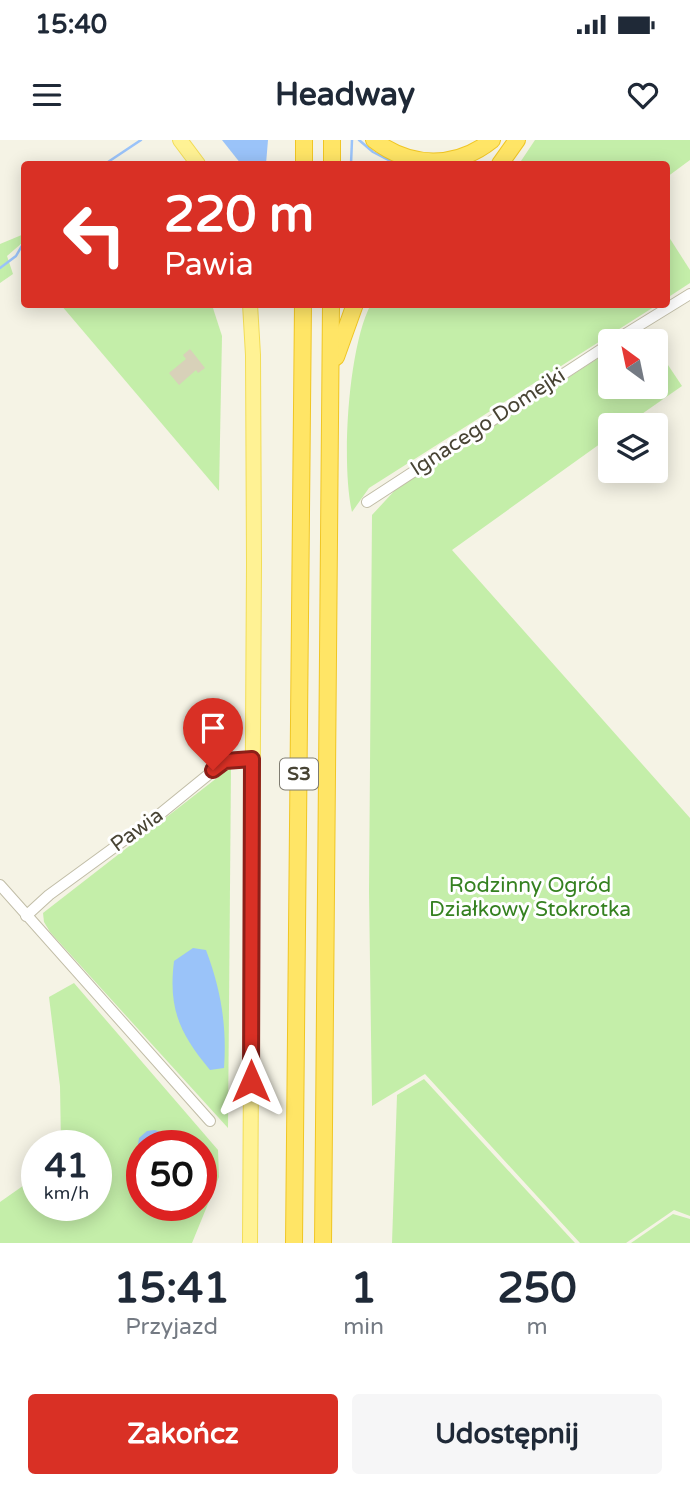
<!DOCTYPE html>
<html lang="pl">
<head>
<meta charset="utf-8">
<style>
	:root { --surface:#fff; --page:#f6f6f7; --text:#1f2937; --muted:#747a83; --accent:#d93025 }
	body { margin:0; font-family:"Varela Round",sans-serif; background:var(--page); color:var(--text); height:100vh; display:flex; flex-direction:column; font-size:26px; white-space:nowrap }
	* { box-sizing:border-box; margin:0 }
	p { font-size:23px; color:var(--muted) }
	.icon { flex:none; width:38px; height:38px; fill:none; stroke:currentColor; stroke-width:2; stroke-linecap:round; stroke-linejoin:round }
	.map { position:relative; height:1103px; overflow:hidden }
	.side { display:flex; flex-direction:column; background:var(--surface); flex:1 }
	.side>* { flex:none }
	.top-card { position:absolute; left:21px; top:21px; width:649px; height:147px; border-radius:7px; box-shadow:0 4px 18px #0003; background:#d93025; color:#fff; overflow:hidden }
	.needle { width:46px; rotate:327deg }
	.controls { position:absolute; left:598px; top:189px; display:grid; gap:14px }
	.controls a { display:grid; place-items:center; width:70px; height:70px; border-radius:7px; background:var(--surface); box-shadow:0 4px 18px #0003; font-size:35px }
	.speed { position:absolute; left:21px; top:990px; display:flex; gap:14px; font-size:35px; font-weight:700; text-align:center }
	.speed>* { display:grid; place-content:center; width:91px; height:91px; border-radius:50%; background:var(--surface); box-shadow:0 4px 18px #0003; line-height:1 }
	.speed small { font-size:18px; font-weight:400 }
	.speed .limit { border:10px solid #d22; background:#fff; color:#111 }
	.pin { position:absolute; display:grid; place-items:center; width:60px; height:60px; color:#fff; margin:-72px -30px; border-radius:50% 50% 50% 0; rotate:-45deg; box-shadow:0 0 7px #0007 }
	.pin .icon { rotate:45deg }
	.me { position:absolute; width:77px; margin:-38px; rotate:0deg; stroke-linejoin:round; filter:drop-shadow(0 0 5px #0008) }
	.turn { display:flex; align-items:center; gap:24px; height:147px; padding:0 28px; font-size:32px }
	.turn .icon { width:91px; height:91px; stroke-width:2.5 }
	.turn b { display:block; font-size:49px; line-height:60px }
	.eta { display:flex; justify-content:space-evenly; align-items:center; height:119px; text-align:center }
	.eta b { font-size:42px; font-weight:700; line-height:49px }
	.primary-button { display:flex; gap:14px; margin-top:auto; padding:14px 28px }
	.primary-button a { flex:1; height:80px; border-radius:7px; background:var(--accent); color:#fff; font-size:28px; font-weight:700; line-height:80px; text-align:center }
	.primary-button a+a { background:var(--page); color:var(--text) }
	.status { display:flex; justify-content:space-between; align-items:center; height:49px; padding:0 35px; background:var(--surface); direction:ltr }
	.status svg { height:19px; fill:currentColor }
	header { display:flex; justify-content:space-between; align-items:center; height:91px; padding:0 28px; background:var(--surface); font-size:32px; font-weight:700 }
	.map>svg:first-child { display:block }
</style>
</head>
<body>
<div class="status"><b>15:40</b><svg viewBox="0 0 49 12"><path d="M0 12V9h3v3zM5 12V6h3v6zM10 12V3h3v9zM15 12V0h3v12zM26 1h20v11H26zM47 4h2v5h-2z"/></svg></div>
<header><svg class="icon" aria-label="menu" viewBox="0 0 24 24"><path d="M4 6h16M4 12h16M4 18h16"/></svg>Headway<svg class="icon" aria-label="heart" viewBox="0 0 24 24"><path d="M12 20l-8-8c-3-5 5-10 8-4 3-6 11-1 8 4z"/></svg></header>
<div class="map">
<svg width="690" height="1103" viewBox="0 0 690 1103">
	<rect width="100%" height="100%" fill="#f5f3e5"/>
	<g fill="#c4eea9" fill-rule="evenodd">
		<path d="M 535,0 L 690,0 L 690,20 L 667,37 L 667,24 L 519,24 Z"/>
		<path d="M 24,94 L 22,103 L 7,116 L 13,134 L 0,143 L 0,104 Z"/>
		<path d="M 667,94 L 690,130 L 690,143 L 667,158 Z"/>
		<path d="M 371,164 L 657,164 L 657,165 L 369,348 L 352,372 C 341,324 348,207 371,164 Z"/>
		<path d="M 61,165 L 212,165 L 222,196 L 219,351 Z"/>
		<path d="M 656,207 L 682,246 L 626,285 L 611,285 L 611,296 L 452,410 L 690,678 L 690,1076 L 674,1070 L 626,1103 L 580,1103 L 425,934 L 372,966 L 369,751 L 372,375 L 397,348 L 611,210 L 611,247 L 656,247 Z"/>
		<path d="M 231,627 L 228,988 L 50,792 L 44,782 L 43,773 Z"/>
		<path d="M 74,843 L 218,1010 L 219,1037 L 192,1103 L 0,1103 L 0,1062 L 37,1036 L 37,1066 L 96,1066 L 96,1006 L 61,1006 L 60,946 L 49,857 ZM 142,1006 L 201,1006 L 201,1066 L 142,1066 Z"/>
		<path d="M 424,939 L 575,1103 L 392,1103 L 397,955 Z"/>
		<path d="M 673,1074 L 690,1079 L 690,1103 L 631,1103 Z"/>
	</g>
	<g fill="#9ac3f9">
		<path d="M 222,0 L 268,0 L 266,24 L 241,24 Z"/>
		<path d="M 193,808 L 206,810 C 221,850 227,886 224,928 L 210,930 C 180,894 168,869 174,821 Z"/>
		<path d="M 155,990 L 174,997 L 183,1006 L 142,1006 L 142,1019 L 137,1010 L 139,998 L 147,991 Z"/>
	</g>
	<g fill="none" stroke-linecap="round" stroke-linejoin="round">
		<g stroke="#9ac3f9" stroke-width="2.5">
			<path d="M 359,0 L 373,12 L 396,24"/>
			<path d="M 105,24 L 141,0"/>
			<path d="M 351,24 L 352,0"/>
			<path d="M 0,128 L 16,116 L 24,102"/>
		</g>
	</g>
	<path fill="#d8d1b9" d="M 190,209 L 205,228 L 198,233 L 196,230 L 179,245 L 169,233 L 186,219 L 183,215 Z"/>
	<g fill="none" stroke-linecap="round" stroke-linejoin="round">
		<g stroke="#c1bda7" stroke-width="12">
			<g id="minor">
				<path d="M 614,201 L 690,154"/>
				<path d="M 367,362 L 611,203"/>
				<path d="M 0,745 L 210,981"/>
				<path d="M 26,776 L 49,755 L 160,674 L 225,621 L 252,619"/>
			</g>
		</g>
		<g stroke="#f2dd56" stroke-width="16">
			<g id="major">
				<path d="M 180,0 L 198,24"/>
				<path d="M 250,164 L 253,215 L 254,424 L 250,1103"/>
			</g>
		</g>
		<g stroke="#f0c624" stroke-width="18">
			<g id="highway">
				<path d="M 374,0 C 410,28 456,29 492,0"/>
				<path d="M 304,24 L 304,0"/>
				<path d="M 332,24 L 332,0"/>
				<path d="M 500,24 L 517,0"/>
				<path d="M 336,217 L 355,164"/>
				<path d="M 294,1103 L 303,164"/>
				<path d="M 323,1103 L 331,164"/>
			</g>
		</g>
		<use href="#minor" stroke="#fff" stroke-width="10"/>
		<use href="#major" stroke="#fff294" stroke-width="14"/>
		<use href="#highway" stroke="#ffe566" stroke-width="16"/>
	</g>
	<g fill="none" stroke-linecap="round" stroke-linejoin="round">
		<g stroke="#8d1f18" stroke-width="18">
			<path id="route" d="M 213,630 L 225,621 L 252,619 L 251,941"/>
		</g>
		<use href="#route" stroke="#d93025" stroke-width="12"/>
	</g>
	<g text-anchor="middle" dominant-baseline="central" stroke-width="6" stroke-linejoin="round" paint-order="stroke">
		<rect fill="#fff" stroke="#7f7c71" stroke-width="2" x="280" y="618.5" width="38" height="31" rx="5"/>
		<g font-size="19" font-weight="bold" fill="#484434">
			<text x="299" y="634">S3</text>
		</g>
		<g font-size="21" fill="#484434" stroke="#fff">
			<text transform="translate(488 282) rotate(-33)">Ignacego Domejki</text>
			<text transform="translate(137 690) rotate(-36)">Pawia</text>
		</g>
		<g font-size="21" fill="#358120" stroke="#fff">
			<text x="530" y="745">Rodzinny Ogród<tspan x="530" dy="24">Działkowy Stokrotka</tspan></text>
		</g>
	</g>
</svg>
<div class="controls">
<a><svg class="needle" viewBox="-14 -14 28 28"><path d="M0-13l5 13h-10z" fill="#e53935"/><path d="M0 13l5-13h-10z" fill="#747a83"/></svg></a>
<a><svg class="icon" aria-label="layers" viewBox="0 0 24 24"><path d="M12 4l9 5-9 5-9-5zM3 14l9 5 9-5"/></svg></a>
</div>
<div class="speed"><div>41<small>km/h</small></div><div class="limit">50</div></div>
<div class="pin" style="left:213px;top:630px;background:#d93025"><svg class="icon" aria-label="arrive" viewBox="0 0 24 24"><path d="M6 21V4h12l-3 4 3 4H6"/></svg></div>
<svg class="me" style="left:251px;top:941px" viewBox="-20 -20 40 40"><path d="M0-17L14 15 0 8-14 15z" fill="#d93025" stroke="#fff" stroke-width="4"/></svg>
<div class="top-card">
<div class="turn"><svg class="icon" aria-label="left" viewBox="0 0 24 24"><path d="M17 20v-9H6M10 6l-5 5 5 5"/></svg><div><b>220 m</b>Pawia</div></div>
</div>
</div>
<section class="side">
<div class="eta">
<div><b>15:41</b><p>Przyjazd</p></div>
<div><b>1</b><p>min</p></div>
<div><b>250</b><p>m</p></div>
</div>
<div class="primary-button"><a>Zakończ</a><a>Udostępnij</a></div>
</section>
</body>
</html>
